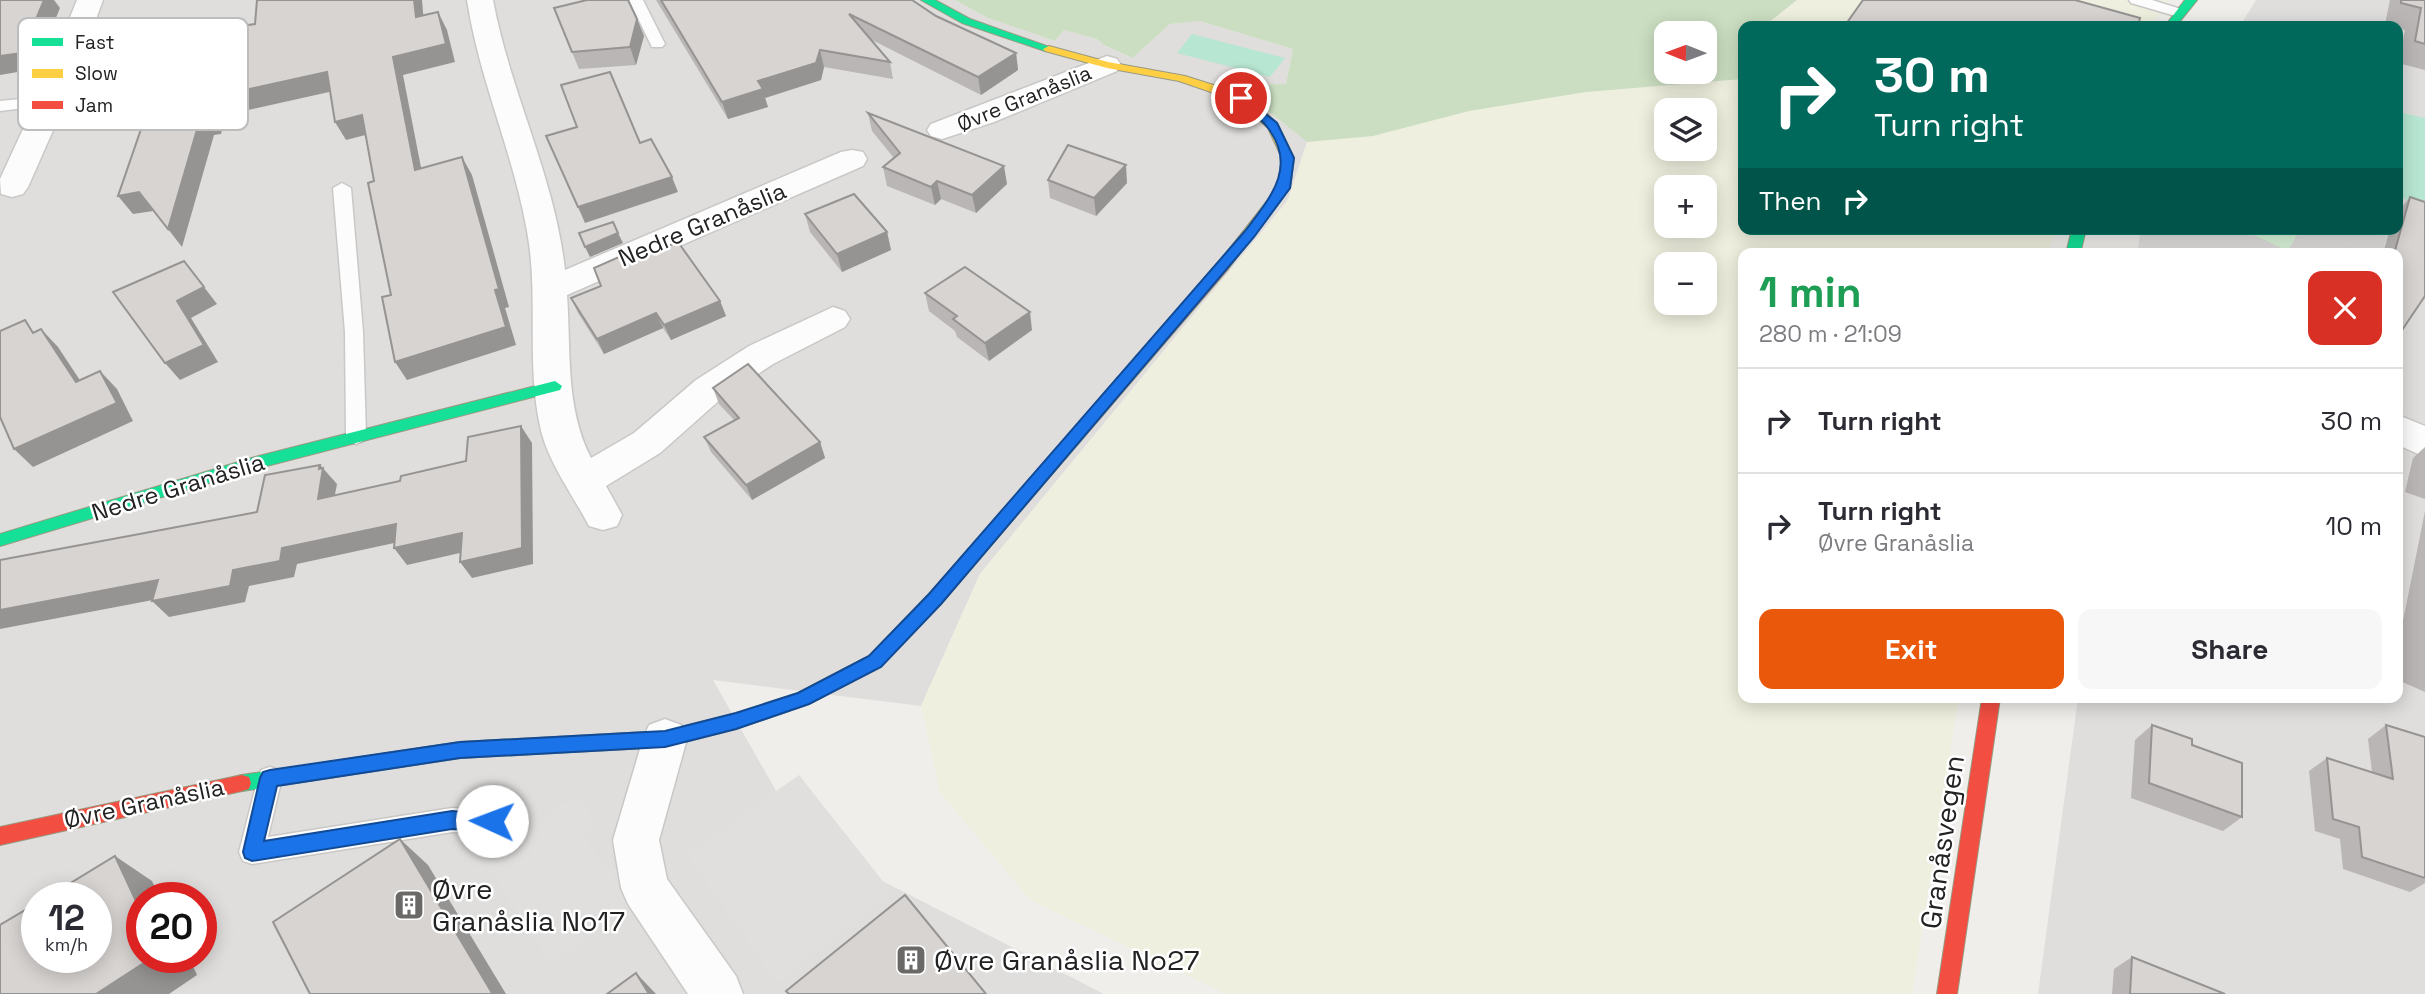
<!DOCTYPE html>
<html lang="en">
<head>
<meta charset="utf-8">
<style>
	:root { --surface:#fff; --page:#f7f7f7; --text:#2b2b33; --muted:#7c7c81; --line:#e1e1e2; --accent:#ea580c }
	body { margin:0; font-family:"Space Grotesk",sans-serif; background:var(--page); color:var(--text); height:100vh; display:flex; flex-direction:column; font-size:26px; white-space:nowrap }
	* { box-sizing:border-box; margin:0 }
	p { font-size:23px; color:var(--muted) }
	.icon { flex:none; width:38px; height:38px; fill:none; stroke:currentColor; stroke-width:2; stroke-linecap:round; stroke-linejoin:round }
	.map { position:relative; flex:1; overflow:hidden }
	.sheet { position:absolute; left:1738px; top:248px; width:665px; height:455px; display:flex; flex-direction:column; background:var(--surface); border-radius:14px; box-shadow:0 4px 18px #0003 }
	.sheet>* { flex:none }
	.top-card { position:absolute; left:1738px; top:21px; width:665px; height:214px; border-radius:14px; box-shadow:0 4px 18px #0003; background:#00695c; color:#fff; overflow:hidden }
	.needle { width:46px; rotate:271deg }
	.controls { position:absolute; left:1654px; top:21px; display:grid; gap:14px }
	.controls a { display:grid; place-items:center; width:63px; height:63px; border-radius:14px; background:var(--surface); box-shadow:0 4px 18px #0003; font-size:35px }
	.speed { position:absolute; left:21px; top:882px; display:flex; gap:14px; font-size:35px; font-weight:700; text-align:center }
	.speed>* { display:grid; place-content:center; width:91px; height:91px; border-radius:50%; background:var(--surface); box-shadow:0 4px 18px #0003; line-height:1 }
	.speed small { font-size:18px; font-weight:400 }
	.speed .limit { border:10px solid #d22; background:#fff; color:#111 }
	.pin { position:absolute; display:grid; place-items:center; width:60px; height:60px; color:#fff; margin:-30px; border:4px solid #fff; border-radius:50%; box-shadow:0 2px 7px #0007 }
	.me { position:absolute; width:77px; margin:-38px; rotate:272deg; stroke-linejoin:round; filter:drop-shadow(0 0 5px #0008) }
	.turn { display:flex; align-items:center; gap:24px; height:147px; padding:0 21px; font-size:32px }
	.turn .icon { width:91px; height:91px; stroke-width:2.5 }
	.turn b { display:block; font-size:49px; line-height:60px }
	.then { display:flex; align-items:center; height:66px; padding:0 21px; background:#0003; gap:14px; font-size:26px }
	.round { display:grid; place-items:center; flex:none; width:74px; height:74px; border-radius:14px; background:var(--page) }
	.overview { display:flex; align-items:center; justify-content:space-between; height:119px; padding:0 21px }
	h1 { font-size:42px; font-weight:700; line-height:52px; color:#1e9e55 }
	.primary-button { display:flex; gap:14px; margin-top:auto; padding:14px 21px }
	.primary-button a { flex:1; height:80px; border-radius:14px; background:var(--accent); color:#fff; font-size:28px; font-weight:700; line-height:80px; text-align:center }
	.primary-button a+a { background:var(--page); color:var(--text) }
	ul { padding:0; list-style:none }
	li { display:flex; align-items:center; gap:21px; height:105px; padding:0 21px; border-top:2px solid var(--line) }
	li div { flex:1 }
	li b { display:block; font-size:26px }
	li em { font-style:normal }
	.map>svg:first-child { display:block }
</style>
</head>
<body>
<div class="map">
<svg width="2425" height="994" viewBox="0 0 2425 994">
	<rect width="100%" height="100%" fill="#f0eeeb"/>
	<g fill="#dfdedc" fill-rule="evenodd">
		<path d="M 0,0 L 955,0 L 988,18 L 1055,41 L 1064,30 L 1097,39 L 1104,45 L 1131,58 L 1170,24 L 1200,21 L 1293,49 L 1286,84 L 1237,85 L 1307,142 L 1288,200 L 980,574 L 921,706 L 713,680 L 779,796 L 855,867 L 1104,994 L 0,994 ZM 37,898 L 96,898 L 96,957 L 37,957 ZM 142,898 L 201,898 L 201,957 L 142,957 Z"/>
		<path d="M 2256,0 L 2425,0 L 2425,994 L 2038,994 L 2078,698 L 2398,698 L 2398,254 L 2137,254 L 2141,229 L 2398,229 L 2398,26 L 2240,26 Z"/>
	</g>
	<g fill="#efefdf" fill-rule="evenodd">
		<path d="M 1797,0 L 2169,0 L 2152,26 L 1764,26 Z"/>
		<path d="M 1743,79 L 1743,229 L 2056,229 L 2047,254 L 1743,254 L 1743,698 L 1959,698 L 1912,994 L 1226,994 L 1030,900 L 940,792 L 921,706 L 980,574 L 1288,200 L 1307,142 L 1373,136 L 1469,111 L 1586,92 ZM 1666,110 L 1704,110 L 1704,149 L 1666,149 ZM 1666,187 L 1704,187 L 1704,226 L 1666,226 ZM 1666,264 L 1704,264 L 1704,303 L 1666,303 Z"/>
	</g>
	<path fill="#cbdec1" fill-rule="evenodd" d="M 955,0 L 1797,0 L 1764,26 L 1743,26 L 1743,79 L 1586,92 L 1469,111 L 1373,136 L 1307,142 L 1236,85 L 1286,84 L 1293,49 L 1200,21 L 1170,24 L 1132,58 L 1104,45 L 1097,39 L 1064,30 L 1055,41 L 988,18 ZM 1666,33 L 1704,33 L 1704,72 L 1666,72 Z"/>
	<path fill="#daf5da" d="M 2241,229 L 2300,229 L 2288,251 Z"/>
	<g fill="#b7e6d2">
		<path d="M 1192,34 L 1285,58 L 1270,77 L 1177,53 Z"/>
		<path d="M 2398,112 L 2425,118 L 2425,205 L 2398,197 Z"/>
	</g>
	<g fill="#e0dfde">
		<path d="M 799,775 L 893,894 L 777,983 L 687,854 Z"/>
		<path d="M 576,795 L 597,824 L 582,834 L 632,904 L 551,964 L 483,860 Z"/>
	</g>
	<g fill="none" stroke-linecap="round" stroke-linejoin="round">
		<g stroke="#c9c8c7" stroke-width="3">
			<g id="lane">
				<path d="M 629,0 L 643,0 L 665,44 L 662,47 L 652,47 Z"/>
				<path d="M 2129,0 L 2152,0 L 2184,10 L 2186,13 L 2179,17 L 2131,3 Z"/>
				<path d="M 51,96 L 59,101 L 57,104 L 0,111 L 0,101 Z"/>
				<path d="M 342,183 L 351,188 L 363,332 L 366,436 L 363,441 L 356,444 L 349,441 L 346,436 L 345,332 L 333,188 Z"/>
				<path d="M 270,767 L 279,770 L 282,778 L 268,837 L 452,808 L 492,810 L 501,814 L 516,828 L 520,836 L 516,844 L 507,848 L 498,844 L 486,833 L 452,832 L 252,864 L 243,861 L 239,852 L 258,778 L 261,770 Z"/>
			</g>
		</g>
		<g stroke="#c9c8c7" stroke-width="3">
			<g id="street">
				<path d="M 77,0 L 103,0 L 66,101 L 28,187 L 23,194 L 12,197 L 1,194 L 0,179 L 36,101 Z"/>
				<path d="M 467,0 L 493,0 C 510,92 555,177 565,270 L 841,152 L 852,150 L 863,152 L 867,159 L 863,166 L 567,295 C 571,350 565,408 591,458 L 634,433 L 696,380 L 749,346 L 833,307 L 845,311 L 850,319 L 845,327 L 773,364 L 722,398 L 660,453 L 606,486 L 622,515 L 617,526 L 603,530 L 589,526 C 573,495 547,461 540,426 C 526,362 539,295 527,231 C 513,152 479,79 467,0 Z"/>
				<path d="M 1107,56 L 1117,59 L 1121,65 L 1117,71 L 994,122 L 942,139 L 931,136 L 927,130 L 931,124 Z"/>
				<path d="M 2398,415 L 2425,426 L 2425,457 L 2398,445 Z"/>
				<path d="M 665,719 L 681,725 L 687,739 L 659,840 L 667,879 L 736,976 L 743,994 L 688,994 L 628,904 L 621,888 L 613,840 L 643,739 L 649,725 Z"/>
			</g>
		</g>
		<g stroke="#999a82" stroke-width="2">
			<g id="fast">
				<path d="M 921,0 L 935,0 L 970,19 L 1055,49 L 1045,51 L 962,23 Z"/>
				<path d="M 2185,0 L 2197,0 L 2176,26 L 2165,26 Z"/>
				<path d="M 2072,229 L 2086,229 L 2080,254 L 2066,254 Z"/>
				<path d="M 555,381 L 562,386 L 560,390 L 255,469 L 0,546 L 0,534 L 255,457 Z"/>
				<path d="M 1060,449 L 1068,455 L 1065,459 L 941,604 L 881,666 L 809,704 L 736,729 L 665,747 L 460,758 L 242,791 L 235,789 L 233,783 L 235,777 L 242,775 L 460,742 L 665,731 L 736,713 L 798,693 L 869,656 L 929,594 L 1055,451 Z"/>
			</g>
		</g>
		<g stroke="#999a82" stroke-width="2">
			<path id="slow" d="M 1049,46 L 1108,62 L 1185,76 L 1245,95 L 1277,123 L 1294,158 L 1290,188 L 1228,269 L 1223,271 L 1216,266 L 1278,187 L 1282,158 L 1268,128 L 1237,101 L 1179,81 L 1107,68 L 1045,51 L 1043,49 Z"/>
		</g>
		<g stroke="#999a82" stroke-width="2">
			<g id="jam">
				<path d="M 1223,261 L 1230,266 L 1228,269 L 1065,459 L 1055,459 L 1052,455 L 1055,451 L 1218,263 Z"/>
				<path d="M 1982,698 L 2000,698 L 1957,994 L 1937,994 Z"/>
				<path d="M 242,775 L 249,777 L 251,783 L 249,789 L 242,791 L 0,845 L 0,827 Z"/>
			</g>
		</g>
		<use href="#lane" fill="#fdfcfc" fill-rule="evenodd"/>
		<use href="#street" fill="#fdfcfc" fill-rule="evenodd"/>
		<use href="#fast" fill="#16e098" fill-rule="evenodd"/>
		<use href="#slow" fill="#ffcf43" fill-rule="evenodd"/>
		<use href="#jam" fill="#f24e42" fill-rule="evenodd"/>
	</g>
	<g fill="#b9b6b5">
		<path d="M 656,0 L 912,0 L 936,16 L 1016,53 L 1018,70 L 981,95 L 872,40 L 890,62 L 893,79 L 824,67 L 821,80 L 765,98 L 768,107 L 728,119 Z"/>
		<path d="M 2390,0 L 2425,0 L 2425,70 L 2398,63 L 2405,30 L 2398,28 L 2398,26 L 2385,24 Z"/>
		<path d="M 554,8 L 637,19 L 644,36 L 636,65 L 579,69 Z"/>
		<path d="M 868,113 L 1007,184 L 976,213 L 941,199 L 935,205 L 887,186 L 883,167 L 894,158 L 872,131 Z"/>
		<path d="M 1048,180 L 1127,183 L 1096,216 L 1050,198 Z"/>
		<path d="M 2410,197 L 2398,254 L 2383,254 L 2390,229 L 2398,229 L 2398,212 Z"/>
		<path d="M 805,214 L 887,232 L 891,250 L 842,272 L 810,232 Z"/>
		<path d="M 631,261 L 720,301 L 726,316 L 671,340 L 663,328 L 604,354 L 578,313 L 571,298 L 601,286 Z"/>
		<path d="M 925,293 L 1032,330 L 989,361 L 957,337 L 955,331 L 929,311 Z"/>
		<path d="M 713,388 L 820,442 L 825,458 L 752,500 L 711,452 L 704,437 L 734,420 L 719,404 Z"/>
		<path d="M 2425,447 L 2425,499 L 2405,492 L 2413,458 Z"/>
		<path d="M 2425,511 L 2425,692 L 2398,680 L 2398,646 Z"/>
		<path d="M 2152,725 L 2192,745 L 2242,817 L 2223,831 L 2131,798 L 2135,740 Z"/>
		<path d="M 2386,725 L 2425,737 L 2425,883 L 2410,892 L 2343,869 L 2340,839 L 2315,831 L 2309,771 L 2327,758 L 2372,772 L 2368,739 Z"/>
		<path d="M 2132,957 L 2225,994 L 2112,994 L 2114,969 Z"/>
	</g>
	<g fill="#969493">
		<path d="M 44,0 L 54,0 L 60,8 L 35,69 L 0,75 L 0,56 Z"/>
		<path d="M 414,0 L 422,0 L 425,35 L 416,17 Z"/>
		<path d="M 438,12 L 447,30 L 455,62 L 403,75 L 425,188 L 415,170 L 393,57 Z"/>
		<path d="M 637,19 L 644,36 L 636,65 L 630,47 Z"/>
		<path d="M 820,50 L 824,67 L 821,80 L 765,98 L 768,107 L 728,119 L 722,102 L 758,81 Z"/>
		<path d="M 1016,53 L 1018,70 L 981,95 L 978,77 Z"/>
		<path d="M 327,72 L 338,90 L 226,115 L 221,134 L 214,135 L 182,247 L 168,229 L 201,116 L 213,97 Z"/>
		<path d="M 362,115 L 373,133 L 346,140 L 335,122 Z"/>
		<path d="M 462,157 L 472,175 L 509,307 L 505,308 L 516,345 L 407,380 L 395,362 L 495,290 Z"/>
		<path d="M 1126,165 L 1127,183 L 1096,216 L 1094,198 Z"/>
		<path d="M 1004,166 L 1007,184 L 976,213 L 972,195 Z"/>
		<path d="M 672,177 L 678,192 L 585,223 L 578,207 Z"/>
		<path d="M 937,181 L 941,199 L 935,205 L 931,187 Z"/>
		<path d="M 139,192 L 153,211 L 133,214 L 118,196 Z"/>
		<path d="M 887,232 L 891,250 L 842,272 L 837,254 Z"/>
		<path d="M 618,233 L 623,243 L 590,257 L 585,247 Z"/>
		<path d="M 184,261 L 217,304 L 191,318 L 218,362 L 180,380 L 165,363 Z"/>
		<path d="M 720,301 L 726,316 L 671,340 L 664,325 Z"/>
		<path d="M 1030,312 L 1032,330 L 989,361 L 985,343 Z"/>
		<path d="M 656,313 L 663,328 L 604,354 L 597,339 Z"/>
		<path d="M 41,329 L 58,347 L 93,400 L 76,382 Z"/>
		<path d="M 100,371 L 117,389 L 133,421 L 33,467 L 14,449 Z"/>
		<path d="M 521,426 L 532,443 L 533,564 L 472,578 L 460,562 Z"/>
		<path d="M 820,442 L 825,458 L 752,500 L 746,485 Z"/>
		<path d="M 320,465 L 337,484 L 331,515 L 318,499 Z"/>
		<path d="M 396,524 L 408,540 L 297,564 L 294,577 L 249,586 L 245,602 L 169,617 L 152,601 L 282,548 Z"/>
		<path d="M 462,533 L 473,550 L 407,565 L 394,548 Z"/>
		<path d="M 158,580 L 174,596 L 0,629 L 0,610 Z"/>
		<path d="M 400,839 L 428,865 L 506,994 L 490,994 Z"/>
		<path d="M 115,856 L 152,881 L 160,898 L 142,898 L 142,914 Z"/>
		<path d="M 153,957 L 189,957 L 197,975 L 169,994 L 96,994 Z"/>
		<path d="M 636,973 L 656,994 L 649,994 Z"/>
	</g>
	<g fill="#d7d4d2" stroke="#969493" stroke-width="2">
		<path d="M 0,0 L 44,0 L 22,53 L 0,56 Z"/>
		<path d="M 257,0 L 414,0 L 416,17 L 438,12 L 446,44 L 393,57 L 415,170 L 462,157 L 499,289 L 495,290 L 506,327 L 395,362 L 382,297 L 391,295 L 368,183 L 374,181 L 362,115 L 335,122 L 327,72 L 213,97 L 208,116 L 201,116 L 168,229 L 139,192 L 118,196 L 170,45 L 196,41 L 198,32 L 255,24 Z"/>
		<path d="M 587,0 L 628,0 L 637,19 L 630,47 L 572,52 L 554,8 Z"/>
		<path d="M 661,0 L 912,0 L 936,16 L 1016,53 L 978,77 L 849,14 L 890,62 L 820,50 L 816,63 L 758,81 L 763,89 L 722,102 Z"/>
		<path d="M 1863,0 L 2075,0 L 2140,18 L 2138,26 L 1852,26 L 1846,24 Z"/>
		<path d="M 2401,0 L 2425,0 L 2425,44 L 2415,41 L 2421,8 L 2401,3 Z"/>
		<path d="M 610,72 L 640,143 L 651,139 L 672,177 L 578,207 L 546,136 L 577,127 L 561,85 Z"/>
		<path d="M 868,113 L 1004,166 L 972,195 L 937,181 L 931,187 L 883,167 L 900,153 Z"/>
		<path d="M 1068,145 L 1126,165 L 1094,198 L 1048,180 Z"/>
		<path d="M 854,194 L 887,232 L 837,254 L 805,214 Z"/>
		<path d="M 2410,197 L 2425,202 L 2425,296 L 2398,336 L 2398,254 L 2394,254 Z"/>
		<path d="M 613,222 L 618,233 L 585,247 L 579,233 Z"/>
		<path d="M 678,242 L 720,301 L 664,325 L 656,313 L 597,339 L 571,298 L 601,286 L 594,268 L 628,253 L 631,261 Z"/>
		<path d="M 2346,249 L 2357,254 L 2343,254 Z"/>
		<path d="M 184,261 L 204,287 L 177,301 L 204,345 L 165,363 L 113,292 Z"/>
		<path d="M 965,267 L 1030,312 L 985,343 L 953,319 L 957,316 L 925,293 Z"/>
		<path d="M 25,320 L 33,333 L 41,329 L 76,382 L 100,371 L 117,403 L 14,449 L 0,417 L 0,331 Z"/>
		<path d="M 748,364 L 820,442 L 746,485 L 704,437 L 739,418 L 713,388 Z"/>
		<path d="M 521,426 L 522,548 L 460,562 L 462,533 L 394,548 L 396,524 L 282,548 L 280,561 L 233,570 L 230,586 L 152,601 L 158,580 L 0,610 L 0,560 L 257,512 L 265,475 L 320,465 L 319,469 L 323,468 L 318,499 L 400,481 L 401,476 L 466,461 L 468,437 Z"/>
		<path d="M 2152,725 L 2192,739 L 2192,745 L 2242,763 L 2242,817 L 2149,783 Z"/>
		<path d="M 2386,725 L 2425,737 L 2425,878 L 2362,857 L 2359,827 L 2333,819 L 2327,758 L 2393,779 Z"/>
		<path d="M 400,839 L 492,993 L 490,994 L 310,994 L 273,922 Z"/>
		<path d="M 115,856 L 142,914 L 142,957 L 153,957 L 96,994 L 0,994 L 0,925 L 37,903 L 37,957 L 96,957 L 96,898 L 46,898 Z"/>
		<path d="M 905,895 L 986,994 L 789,994 L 786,991 Z"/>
		<path d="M 2132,957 L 2225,994 L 2130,994 Z"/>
		<path d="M 636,973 L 649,994 L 607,994 Z"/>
	</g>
	<path fill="#1a73e8" stroke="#114b97" stroke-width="2" d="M 1241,94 L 1277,123 L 1294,158 L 1290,188 L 1254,237 L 941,604 L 881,667 L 809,704 L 736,729 L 665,747 L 460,758 L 277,786 L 264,841 L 452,811 L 498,815 L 501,821 L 498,828 L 492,830 L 452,829 L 252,861 L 245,858 L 243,852 L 260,778 L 263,772 L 270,770 L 460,742 L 665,731 L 736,713 L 798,693 L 869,656 L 929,594 L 1245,231 C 1269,199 1298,168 1268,128 C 1259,116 1245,109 1235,98 Z"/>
	<defs>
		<g id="building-square" transform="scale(1.575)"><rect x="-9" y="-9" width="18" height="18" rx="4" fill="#6a6968" stroke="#fff"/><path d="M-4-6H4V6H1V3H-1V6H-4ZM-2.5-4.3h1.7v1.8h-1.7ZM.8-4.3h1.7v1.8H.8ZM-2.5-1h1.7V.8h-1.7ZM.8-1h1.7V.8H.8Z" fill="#fff"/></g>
	</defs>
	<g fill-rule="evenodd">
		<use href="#building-square" x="409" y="905"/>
		<use href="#building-square" x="911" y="960"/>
	</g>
	<g text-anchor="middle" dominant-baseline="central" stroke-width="5" stroke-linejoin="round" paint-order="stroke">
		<g font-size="21" fill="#222" stroke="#fff">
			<text transform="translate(1024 98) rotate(-22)">Øvre Granåslia</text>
		</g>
		<g font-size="24" fill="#222" stroke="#fff">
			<text transform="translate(702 224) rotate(-23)">Nedre Granåslia</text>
			<text transform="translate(178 487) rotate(-17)">Nedre Granåslia</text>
			<text transform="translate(144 803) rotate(-12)">Øvre Granåslia</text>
		</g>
		<g font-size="28" fill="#222" stroke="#fff">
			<text transform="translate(1942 842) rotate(-82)">Granåsvegen</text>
		</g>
		<g font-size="28" fill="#222" stroke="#fff" text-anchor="start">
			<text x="432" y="889">Øvre<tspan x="432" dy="32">Granåslia No17</tspan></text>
			<text x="934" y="960">Øvre Granåslia No27</text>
		</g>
	</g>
	<rect x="18" y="18" width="230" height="112" rx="10" fill="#fff" stroke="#bdbdbd" stroke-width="2"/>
	<rect x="32" y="38" width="31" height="8" fill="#16e098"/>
	<rect x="32" y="69" width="31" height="9" fill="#ffcf43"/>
	<rect x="32" y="101" width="31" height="8" fill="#f24e42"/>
	<g font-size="19" fill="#222">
		<text x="75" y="49">Fast</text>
		<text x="75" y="80">Slow</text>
		<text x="75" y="112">Jam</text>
	</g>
</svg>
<div class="controls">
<a><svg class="needle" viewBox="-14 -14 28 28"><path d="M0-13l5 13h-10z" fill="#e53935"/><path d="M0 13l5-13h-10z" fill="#7c7c81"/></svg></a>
<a><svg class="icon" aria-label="layers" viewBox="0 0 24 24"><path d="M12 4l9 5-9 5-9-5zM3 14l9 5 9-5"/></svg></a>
<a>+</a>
<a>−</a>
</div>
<div class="speed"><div>12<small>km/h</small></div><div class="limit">20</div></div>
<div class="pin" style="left:1241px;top:98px;background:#d93025"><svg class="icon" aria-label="arrive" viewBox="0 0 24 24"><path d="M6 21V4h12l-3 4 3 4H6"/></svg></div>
<svg class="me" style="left:492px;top:821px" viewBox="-20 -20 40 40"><circle r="19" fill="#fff"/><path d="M0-13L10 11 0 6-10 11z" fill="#1a73e8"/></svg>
<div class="top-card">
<div class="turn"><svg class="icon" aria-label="right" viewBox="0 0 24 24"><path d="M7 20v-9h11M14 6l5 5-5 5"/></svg><div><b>30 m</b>Turn right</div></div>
<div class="then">Then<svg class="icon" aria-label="right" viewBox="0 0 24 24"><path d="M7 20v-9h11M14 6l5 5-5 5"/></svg></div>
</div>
<section class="sheet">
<div class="overview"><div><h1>1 min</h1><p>280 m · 21:09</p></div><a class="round" style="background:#d93025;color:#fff"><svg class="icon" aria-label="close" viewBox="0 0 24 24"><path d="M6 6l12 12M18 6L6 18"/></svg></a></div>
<ul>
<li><svg class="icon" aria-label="right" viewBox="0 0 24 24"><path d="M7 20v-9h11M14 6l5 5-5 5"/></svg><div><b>Turn right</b></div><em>30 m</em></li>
<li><svg class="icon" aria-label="right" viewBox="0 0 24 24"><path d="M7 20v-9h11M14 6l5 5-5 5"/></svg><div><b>Turn right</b><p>Øvre Granåslia</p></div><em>10 m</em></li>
</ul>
<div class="primary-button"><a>Exit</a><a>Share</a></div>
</section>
</div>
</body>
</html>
